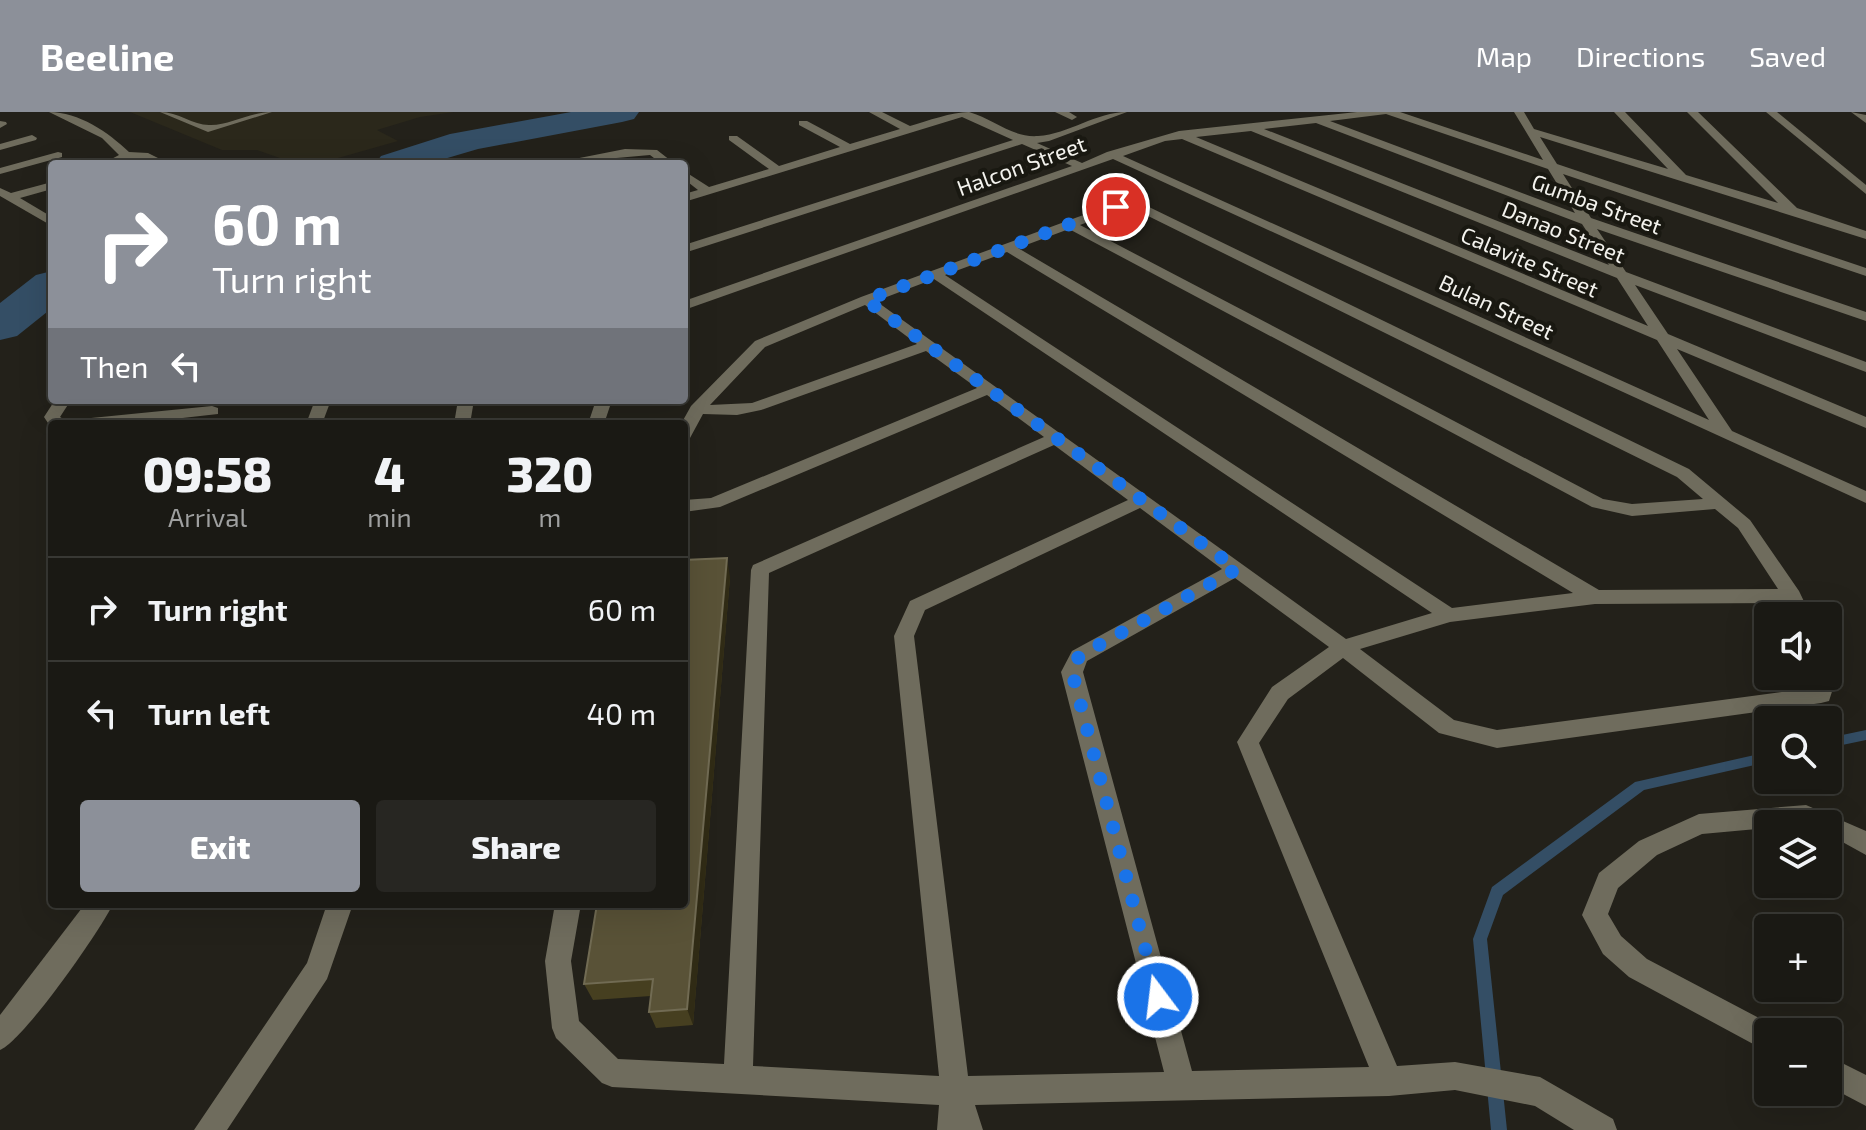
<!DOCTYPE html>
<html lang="en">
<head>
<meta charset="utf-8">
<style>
	:root { --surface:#1a1914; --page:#272622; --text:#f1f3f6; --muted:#9fa0a0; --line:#383834; --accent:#8c9099 }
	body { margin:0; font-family:"Exo 2",sans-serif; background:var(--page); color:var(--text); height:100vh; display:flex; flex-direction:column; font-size:30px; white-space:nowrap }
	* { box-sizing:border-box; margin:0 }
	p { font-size:26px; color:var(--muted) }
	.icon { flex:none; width:44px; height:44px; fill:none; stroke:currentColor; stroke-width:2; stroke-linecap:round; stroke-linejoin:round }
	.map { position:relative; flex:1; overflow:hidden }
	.sheet { position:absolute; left:48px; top:308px; width:640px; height:488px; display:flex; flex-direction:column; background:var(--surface); border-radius:8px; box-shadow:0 8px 32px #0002,0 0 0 2px var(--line) }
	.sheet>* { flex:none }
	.top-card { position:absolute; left:48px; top:48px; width:640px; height:244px; border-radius:8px; box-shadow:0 8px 32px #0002,0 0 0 2px var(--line); background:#8c9099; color:#fff; overflow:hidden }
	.tools { position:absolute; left:1754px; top:490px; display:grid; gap:16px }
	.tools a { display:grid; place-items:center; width:88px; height:88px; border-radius:8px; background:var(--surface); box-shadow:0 8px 32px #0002,0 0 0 2px var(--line); font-size:40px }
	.pin { position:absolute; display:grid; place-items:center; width:68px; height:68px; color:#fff; margin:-34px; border:4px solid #fff; border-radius:50%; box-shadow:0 2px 8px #0007 }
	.me { position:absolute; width:88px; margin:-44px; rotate:345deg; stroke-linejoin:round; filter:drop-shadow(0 0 6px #0008) }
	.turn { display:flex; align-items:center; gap:28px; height:168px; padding:0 32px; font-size:36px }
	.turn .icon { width:104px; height:104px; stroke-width:2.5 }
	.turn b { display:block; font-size:56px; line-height:68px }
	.then { display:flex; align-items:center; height:76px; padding:0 32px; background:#0003; gap:16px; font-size:30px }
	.eta { display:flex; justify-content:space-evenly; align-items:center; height:136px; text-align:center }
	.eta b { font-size:48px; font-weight:800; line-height:56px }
	.button { display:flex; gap:16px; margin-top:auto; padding:16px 32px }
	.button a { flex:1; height:92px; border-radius:8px; background:var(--accent); color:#fff; font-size:32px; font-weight:800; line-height:92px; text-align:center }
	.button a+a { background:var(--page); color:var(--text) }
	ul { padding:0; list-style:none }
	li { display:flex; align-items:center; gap:24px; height:104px; padding:0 32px; border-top:2px solid var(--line) }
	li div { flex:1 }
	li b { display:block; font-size:30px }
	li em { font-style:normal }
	header { display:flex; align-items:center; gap:48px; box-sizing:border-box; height:112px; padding:0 40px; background:var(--accent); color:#fff }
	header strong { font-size:38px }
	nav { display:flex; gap:44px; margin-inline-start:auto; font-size:28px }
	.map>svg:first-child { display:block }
</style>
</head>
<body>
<header>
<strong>Beeline</strong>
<nav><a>Map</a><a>Directions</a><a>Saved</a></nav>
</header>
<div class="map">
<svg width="1866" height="1018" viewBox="0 0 1866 1018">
	<rect width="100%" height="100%" fill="#23211a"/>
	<path fill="#2b281b" d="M 130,0 L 454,0 L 420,5 L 377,18 L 398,29 L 317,52 L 297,52 L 257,38 L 222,38 Z"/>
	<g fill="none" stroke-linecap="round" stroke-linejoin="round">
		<g fill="#344e65" fill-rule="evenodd">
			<path d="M 1866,618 L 1866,628 L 1828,636 L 1828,626 Z"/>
			<path d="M 1768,640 L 1768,650 L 1644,678 L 1503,783 L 1487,827 L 1507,1018 L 1491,1018 L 1473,827 L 1492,775 L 1635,670 Z"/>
		</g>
		<g fill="#344e65" fill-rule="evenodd">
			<path d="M 571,0 L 639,0 L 634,7 L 622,10 L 478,37 L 427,52 L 375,52 L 381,44 L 450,22 Z"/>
			<path d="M 52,159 L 52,196 L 17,224 L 0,228 L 0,191 L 36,163 Z"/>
		</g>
		<g fill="#6f6c5d" fill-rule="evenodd">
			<path d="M 49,0 C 79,0 108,20 129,40 L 148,41 L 158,46 L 154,52 L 142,52 L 146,47 C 131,44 118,52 102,52 L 119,43 L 102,26 Z"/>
			<path d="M 160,0 C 178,0 193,13 209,13 C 229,14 250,0 272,0 L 208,20 Z"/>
			<path d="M 869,0 L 882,0 L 910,14 C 927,9 952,0 969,0 C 994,7 1012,26 1038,24 C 1069,22 1096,0 1127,0 L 1049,29 L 1037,31 L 1082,51 L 1107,40 L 1179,19 L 1357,0 L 1400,0 L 1543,48 L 1514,0 L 1524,0 L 1534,17 L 1668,57 L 1614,0 L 1625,0 L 1686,63 L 1778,91 L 1687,0 L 1698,0 L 1797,96 L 1866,119 L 1866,127 L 1540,25 L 1557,52 L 1866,156 L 1866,164 L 1563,62 L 1591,106 L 1866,200 L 1866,209 L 1597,117 L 1626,160 L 1866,250 L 1866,260 L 1635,173 L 1668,222 L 1866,305 L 1866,316 L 1677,237 L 1732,319 L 1866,379 L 1866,391 L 1113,47 L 684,198 L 684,189 L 1072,54 L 1022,32 L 684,141 L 684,133 L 1013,28 L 962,5 L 684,90 L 684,82 L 698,78 L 684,67 L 684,59 L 709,75 L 769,57 L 729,28 L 729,24 L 737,24 L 779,54 L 840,35 L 799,13 L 799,9 L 807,9 L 850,32 L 900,17 ZM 1386,2 L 1548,57 L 1575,101 L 1330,9 ZM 1316,11 L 1582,112 L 1609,153 L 1264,17 ZM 1251,19 L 1617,166 L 1648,214 L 1196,25 ZM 1182,27 L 1657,228 L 1709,308 L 1123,44 L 1165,29 Z"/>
			<path d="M 1055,0 L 1069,0 L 1077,5 L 1072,8 Z"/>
			<path d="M 1766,0 L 1777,0 L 1866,73 L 1866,82 Z"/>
			<path d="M 1851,0 L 1866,3 L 1866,11 Z"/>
			<path d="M 0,9 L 6,10 L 7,12 L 0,16 Z"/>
			<path d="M 32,23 L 37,26 L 36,28 L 0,38 L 0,32 Z"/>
			<path d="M 625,37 L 657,38 L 675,52 L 662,52 L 650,43 L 549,52 Z"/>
			<path d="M 58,40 L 62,41 L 62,45 L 0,62 L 0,56 Z"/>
			<path d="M 52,70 L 52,77 L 20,86 L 52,105 L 52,114 L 0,84 L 0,76 L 11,81 Z"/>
			<path d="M 1116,91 L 1149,95 L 1689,357 L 1750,408 L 1799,479 L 1811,504 L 1791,504 L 1785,491 L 1595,492 L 1450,510 L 1360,537 L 1454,608 L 1497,618 L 1812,576 L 1815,564 L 1828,564 L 1828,557 L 1837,564 L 1829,589 L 1821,591 L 1497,636 L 1439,621 L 1343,546 L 1288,587 L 1259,631 L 1397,954 L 1455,950 L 1540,965 L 1613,1007 L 1617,1018 L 1574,1018 L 1535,994 L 1455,978 L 1389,984 L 975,993 L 983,1018 L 937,1018 L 939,993 L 612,975 L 602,971 L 556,926 L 552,916 L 545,849 L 555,792 L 581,792 L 571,849 L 579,909 L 618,947 L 724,952 L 751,458 L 753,453 L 1044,325 L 987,283 L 720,395 L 684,400 L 684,388 L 711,386 L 977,276 L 926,239 L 761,298 L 737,303 L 703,302 L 690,326 L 684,328 L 684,312 L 681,312 L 691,294 L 755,229 L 861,185 ZM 1117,99 L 1142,101 L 1677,365 L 1703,387 L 1632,392 L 1603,387 L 1080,113 ZM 1069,117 L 1592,395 L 1632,404 L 1715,397 L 1738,416 L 1778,477 L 1599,478 L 1018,136 ZM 1007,140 L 1573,481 L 1452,496 L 945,163 ZM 934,167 L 1432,501 L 1346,527 L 876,189 ZM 865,193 L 917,232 L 752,291 L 710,293 L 765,235 ZM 1054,333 L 1128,388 L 910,489 L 894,524 L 939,964 L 753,954 L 769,461 ZM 1140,396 L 1222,457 L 1072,539 L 1061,560 L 1164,960 L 968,964 L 914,524 L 925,498 ZM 1235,466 L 1329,535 L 1272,575 L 1237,630 L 1369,955 L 1192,959 L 1083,560 L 1087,549 Z"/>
			<path d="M 55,288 L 71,288 L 60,305 L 72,312 L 50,314 L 44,305 Z"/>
			<path d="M 315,288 L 331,288 L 322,312 L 306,312 Z"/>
			<path d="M 458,288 L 474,288 L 470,312 L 454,312 Z"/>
			<path d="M 596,288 L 612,288 L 604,312 L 588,312 Z"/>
			<path d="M 212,294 L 218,296 L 218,302 L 129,312 L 73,312 L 81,307 Z"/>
			<path d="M 1806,693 L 1866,719 L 1866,743 L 1828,722 L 1828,712 L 1768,712 L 1768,716 L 1702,722 L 1657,743 L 1618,776 L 1608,802 L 1621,824 L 1647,847 L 1778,916 L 1780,920 L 1768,920 L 1768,940 L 1629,865 L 1603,842 L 1582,803 L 1599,761 L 1639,729 L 1699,702 Z"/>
			<path d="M 85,792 L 113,792 C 100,819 24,928 0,938 L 0,903 Z"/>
			<path d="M 327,792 L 353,792 L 327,867 L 227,1018 L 194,1018 L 307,851 Z"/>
			<path d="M 1828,944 L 1866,963 L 1866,994 L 1828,974 Z"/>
		</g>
	</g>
	<path fill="#463f20" d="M 730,465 L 693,913 L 656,916 L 649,900 L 651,884 L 593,888 L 584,872 Z"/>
	<path fill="#302b15" d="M 727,446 L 730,465 L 693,913 L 687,897 Z"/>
	<path fill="#595237" stroke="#716b53" stroke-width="2" d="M 727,446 L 687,897 L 649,900 L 653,867 L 584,872 L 597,792 L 684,792 L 684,448 Z"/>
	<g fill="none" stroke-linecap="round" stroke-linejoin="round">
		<path stroke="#1a73e8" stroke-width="14" stroke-dasharray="0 25.2" d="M 1116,95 L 866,188 L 1237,457 L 1079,544 L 1072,560 L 1158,885"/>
	</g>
	<g text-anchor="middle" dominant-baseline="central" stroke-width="8" stroke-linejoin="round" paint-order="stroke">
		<g font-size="22" fill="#f4f3ee" stroke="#191811">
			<text transform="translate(1021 53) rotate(-20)">Halcon Street</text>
			<text transform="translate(1597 91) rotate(20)">Gumba Street</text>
			<text transform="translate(1564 119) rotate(22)">Danao Street</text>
			<text transform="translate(1530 149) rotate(23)">Calavite Street</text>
			<text transform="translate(1497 194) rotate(25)">Bulan Street</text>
		</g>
	</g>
</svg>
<div class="tools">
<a><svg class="icon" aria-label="sound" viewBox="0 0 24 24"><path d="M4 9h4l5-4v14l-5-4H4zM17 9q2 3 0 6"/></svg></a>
<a><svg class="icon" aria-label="search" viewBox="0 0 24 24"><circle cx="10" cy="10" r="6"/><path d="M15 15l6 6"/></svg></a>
<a><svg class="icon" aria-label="layers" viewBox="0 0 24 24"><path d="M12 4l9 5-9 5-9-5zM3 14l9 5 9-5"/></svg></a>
<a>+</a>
<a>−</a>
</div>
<div class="pin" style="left:1116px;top:95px;background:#d93025"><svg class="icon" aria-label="arrive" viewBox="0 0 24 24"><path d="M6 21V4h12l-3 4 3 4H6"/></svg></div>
<svg class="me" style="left:1158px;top:885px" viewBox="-20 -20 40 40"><circle r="17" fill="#1a73e8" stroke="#fff" stroke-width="3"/><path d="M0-11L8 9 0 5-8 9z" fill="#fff"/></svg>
<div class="top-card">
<div class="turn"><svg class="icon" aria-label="right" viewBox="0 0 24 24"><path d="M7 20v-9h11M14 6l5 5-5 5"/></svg><div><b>60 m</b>Turn right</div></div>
<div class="then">Then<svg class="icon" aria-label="left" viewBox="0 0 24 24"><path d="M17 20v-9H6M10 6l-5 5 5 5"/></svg></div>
</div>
<section class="sheet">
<div class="eta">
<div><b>09:58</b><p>Arrival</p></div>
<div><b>4</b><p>min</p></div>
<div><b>320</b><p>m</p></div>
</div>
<ul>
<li><svg class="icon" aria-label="right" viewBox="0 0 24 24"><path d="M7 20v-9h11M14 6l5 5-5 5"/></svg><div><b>Turn right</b></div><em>60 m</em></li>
<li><svg class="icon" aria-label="left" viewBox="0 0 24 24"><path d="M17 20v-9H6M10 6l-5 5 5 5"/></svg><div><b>Turn left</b></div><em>40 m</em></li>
</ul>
<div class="button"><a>Exit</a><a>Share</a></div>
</section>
</div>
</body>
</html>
